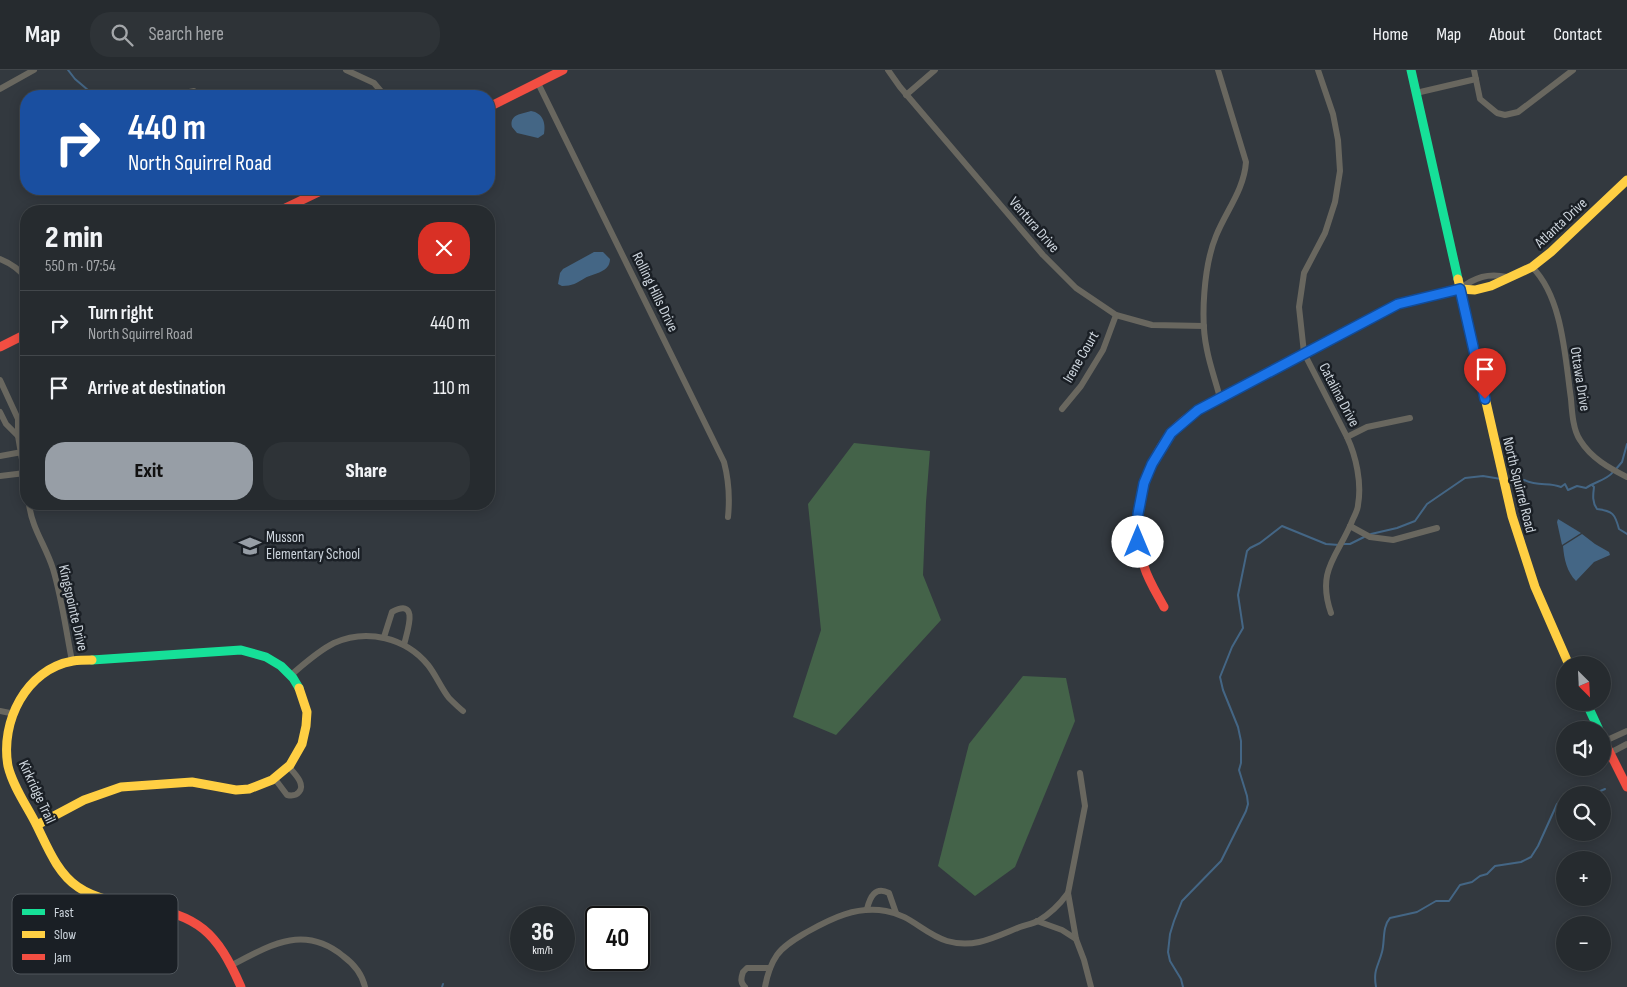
<!DOCTYPE html>
<html lang="en">
<head>
<meta charset="utf-8">
<style>
	:root { --surface:#262b2f; --page:#2e3337; --text:#f1f3f6; --muted:#a4a7aa; --line:#42474b; --accent:#979ea6 }
	body { margin:0; font-family:"Sofia Sans Condensed",sans-serif; background:var(--page); color:var(--text); height:100vh; display:flex; flex-direction:column; font-size:19px; white-space:nowrap }
	* { box-sizing:border-box; margin:0 }
	p { font-size:16px; color:var(--muted) }
	.icon { flex:none; width:28px; height:28px; fill:none; stroke:currentColor; stroke-width:2; stroke-linecap:round; stroke-linejoin:round }
	.map { position:relative; flex:1; overflow:hidden }
	.details { position:absolute; left:20px; top:135px; width:475px; height:305px; display:flex; flex-direction:column; background:var(--surface); border-radius:20px; box-shadow:0 2px 12px #0003,0 0 0 1px var(--line) }
	.details>* { flex:none }
	.hud { position:absolute; left:20px; top:20px; width:475px; height:105px; border-radius:20px; box-shadow:0 2px 12px #0003,0 0 0 1px var(--line); background:#1a4fa0; color:#fff; overflow:hidden }
	.needle { width:32px; rotate:156deg }
	.controls { position:absolute; left:1556px; top:586px; display:grid; gap:10px }
	.controls a { display:grid; place-items:center; width:55px; height:55px; border-radius:50%; background:var(--surface); box-shadow:0 2px 12px #0003,0 0 0 1px var(--line); font-size:25px }
	.speed { position:absolute; left:510px; top:836px; display:flex; gap:10px; font-size:25px; font-weight:700; text-align:center }
	.speed>* { display:grid; place-content:center; width:65px; height:65px; border-radius:50%; background:var(--surface); box-shadow:0 2px 12px #0003,0 0 0 1px var(--line); line-height:1 }
	.speed small { font-size:12px; font-weight:400 }
	.speed .limit { border:2px solid #111; border-radius:8px; background:#fff; color:#111 }
	.pin { position:absolute; display:grid; place-items:center; width:42px; height:42px; color:#fff; margin:-51px -21px; border-radius:50% 50% 50% 0; rotate:-45deg; box-shadow:0 0 5px #0007 }
	.pin .icon { rotate:45deg }
	.me { position:absolute; width:55px; margin:-28px; rotate:0deg; stroke-linejoin:round; filter:drop-shadow(0 0 4px #0008) }
	.turn { display:flex; align-items:center; gap:18px; height:105px; padding:0 25px; font-size:22px }
	.turn .icon { width:65px; height:65px; stroke-width:2.5 }
	.turn b { display:block; font-size:35px; line-height:42px }
	.round { display:grid; place-items:center; flex:none; width:52px; height:52px; border-radius:20px; background:var(--page) }
	.summary { display:flex; align-items:center; justify-content:space-between; height:85px; padding:0 25px }
	h1 { font-size:30px; font-weight:800; line-height:38px }
	.cta { display:flex; gap:10px; margin-top:auto; padding:10px 25px }
	.cta a { flex:1; height:58px; border-radius:20px; background:var(--accent); color:#111; font-size:20px; font-weight:800; line-height:58px; text-align:center }
	.cta a+a { background:var(--page); color:var(--text) }
	ul { padding:0; list-style:none }
	li { display:flex; align-items:center; gap:15px; height:65px; padding:0 25px; border-top:1px solid var(--line) }
	li div { flex:1 }
	li b { display:block; font-size:19px }
	li em { font-style:normal }
	header { display:flex; align-items:center; gap:30px; box-sizing:border-box; height:70px; padding:0 25px; background:var(--surface); border-bottom:1px solid var(--line) }
	header strong { font-size:24px }
	nav { display:flex; gap:28px; margin-inline-start:auto; font-size:18px }
	.search { width:350px; height:45px; background:var(--page); display:flex; align-items:center; gap:12px; box-sizing:border-box; padding:0 18px; border-radius:20px; color:var(--muted); font-size:19px }
	.map>svg:first-child { display:block }
</style>
</head>
<body>
<header>
<strong>Map</strong>
<div class="search"><svg class="icon" aria-label="search" viewBox="0 0 24 24"><circle cx="10" cy="10" r="6"/><path d="M15 15l6 6"/></svg>Search here</div>
<nav><a>Home</a><a>Map</a><a>About</a><a>Contact</a></nav>
</header>
<div class="map">
<svg width="1627" height="917" viewBox="0 0 1627 917">
	<rect width="100%" height="100%" fill="#33393f"/>
	<g fill="#446349">
		<path d="M 854,373 L 930,381 L 926,432 L 923,505 L 941,550 L 836,665 L 793,647 L 821,560 L 808,434 Z"/>
		<path d="M 1023,606 L 1066,608 L 1075,651 L 1015,797 L 975,826 L 938,796 L 969,674 Z"/>
	</g>
	<g fill="#446685">
		<path d="M 531,41 C 543,43 546,53 544,64 L 538,68 L 517,63 L 512,57 C 509,44 522,44 531,41 Z"/>
		<path d="M 594,182 L 603,182 L 610,189 C 610,202 595,203 585,208 C 577,213 572,216 562,216 L 558,214 L 560,203 L 563,199 Z"/>
		<path d="M 1558,449 L 1581,463 L 1562,475 L 1557,452 Z"/>
		<path d="M 1582,464 L 1595,474 L 1609,482 L 1610,485 L 1594,492 L 1576,511 C 1567,502 1564,489 1563,476 Z"/>
	</g>
	<g fill="none" stroke-linecap="round" stroke-linejoin="round">
		<g stroke="#446685" stroke-width="2">
			<path d="M 68,0 L 75,9 L 95,26"/>
			<path d="M 1616,399 L 1622,392 L 1627,374"/>
			<path d="M 1506,410 L 1519,410"/>
			<path d="M 1524,410 C 1539,417 1548,412 1561,417 L 1565,414 L 1568,420 L 1577,416 L 1586,418 C 1594,412 1607,410 1613,402"/>
			<path d="M 1592,415 L 1594,417 C 1593,425 1592,432 1597,439 C 1613,441 1615,444 1619,459 L 1627,464"/>
			<path d="M 1371,464 L 1397,458 L 1415,451 L 1427,434 L 1465,408 L 1483,406 L 1501,409"/>
			<path d="M 1344,474 L 1350,474 L 1364,467"/>
			<path d="M 1591,725 L 1605,719"/>
			<path d="M 442,917 L 443,914"/>
			<path d="M 1183,917 L 1181,909 L 1170,891 L 1168,882 L 1170,864 L 1174,851 L 1182,831 L 1221,791 L 1246,741 L 1248,734 L 1247,726 L 1239,700 L 1241,693 L 1241,671 L 1238,657 L 1223,620 L 1220,607 L 1232,577 L 1243,558 L 1238,525 L 1247,481 L 1250,478 L 1260,473 L 1282,456 L 1326,474 L 1339,475"/>
			<path d="M 1376,917 C 1373,900 1378,897 1382,882 C 1385,871 1382,857 1390,848 L 1417,842 L 1436,831 L 1449,831 L 1460,815 L 1472,812 L 1480,806 L 1487,804 L 1495,796 L 1521,792 L 1531,787 L 1538,776 L 1557,734 L 1560,730 L 1565,729"/>
		</g>
		<g stroke="#69675f" stroke-width="6">
			<path d="M 346,0 L 374,13 L 385,26"/>
			<path d="M 888,0 L 900,17 L 1043,185 L 1076,218 L 1116,245 L 1152,255 L 1204,256"/>
			<path d="M 1218,0 L 1246,92 C 1244,120 1226,141 1216,166 C 1204,195 1200,249 1207,280 C 1210,296 1216,312 1220,328"/>
			<path d="M 1318,0 L 1333,44 L 1338,70 L 1340,101 L 1335,132 L 1325,163 L 1304,203 L 1299,237 L 1304,283 L 1347,367 C 1356,386 1362,413 1358,435 C 1358,439 1355,445 1353,449 C 1338,487 1316,499 1331,543"/>
			<path d="M 1474,0 L 1480,29 L 1497,43 L 1505,45 L 1518,42 L 1573,0"/>
			<path d="M 538,13 L 724,392 C 729,411 730,427 728,447"/>
			<path d="M 0,19 L 34,0"/>
			<path d="M 1416,23 L 1476,9"/>
			<path d="M 906,25 L 935,0"/>
			<path d="M 180,26 L 180,24 L 194,21 L 200,26"/>
			<path d="M 307,119 L 311,126"/>
			<path d="M 0,189 C 10,193 19,199 26,208"/>
			<path d="M 1532,197 C 1563,228 1565,288 1571,329 C 1572,342 1573,360 1580,370 C 1591,388 1609,398 1627,407"/>
			<path d="M 1460,219 C 1475,207 1488,203 1507,207"/>
			<path d="M 0,310 L 18,349 L 18,366 L 26,413"/>
			<path d="M 1062,339 L 1081,316 L 1103,280 L 1116,245"/>
			<path d="M 0,342 L 6,354 L 18,366"/>
			<path d="M 1347,367 L 1367,357 L 1410,348"/>
			<path d="M 0,386 L 22,382"/>
			<path d="M 0,406 L 25,403"/>
			<path d="M 29,434 C 32,459 46,476 53,499 C 62,529 66,561 72,591"/>
			<path d="M 1350,456 L 1370,467 L 1393,470 L 1437,458"/>
			<path d="M 384,567 L 392,542 C 420,527 407,562 404,575"/>
			<path d="M 291,605 C 304,594 318,581 334,573 C 367,558 406,568 428,595 C 436,605 441,618 449,628 C 453,632 458,637 463,641"/>
			<path d="M 0,641 L 10,643"/>
			<path d="M 1605,671 L 1627,661"/>
			<path d="M 1610,683 L 1627,674"/>
			<path d="M 1080,703 L 1085,736 L 1068,823 L 1076,869 L 1084,890 L 1091,917"/>
			<path d="M 275,709 L 287,725 C 292,726 296,726 299,722 C 306,714 294,703 289,697"/>
			<path d="M 867,839 C 870,827 875,816 889,823 L 896,843"/>
			<path d="M 1037,851 L 1062,860 L 1076,869"/>
			<path d="M 232,895 C 270,875 304,854 343,886 C 354,894 362,904 365,917"/>
			<path d="M 745,917 C 740,913 741,908 743,902 L 747,898 L 770,898"/>
			<path d="M 765,917 C 767,906 770,895 777,885 C 784,875 797,868 807,862 C 832,848 856,836 886,841 C 911,845 924,864 947,871 C 974,879 995,867 1020,857 C 1025,855 1032,854 1038,851 C 1050,844 1060,834 1068,823"/>
		</g>
		<g stroke="#16e098" stroke-width="9">
			<path d="M 1411,0 L 1458,209"/>
			<path d="M 92,590 L 241,580 L 266,587 L 281,596 L 293,608 L 299,618"/>
			<path d="M 1586,632 L 1599,660"/>
		</g>
		<g stroke="#ffcf43" stroke-width="9">
			<path d="M 1458,209 L 1512,446 L 1535,517 L 1569,595"/>
			<path d="M 1371,248 L 1398,234 L 1460,219 L 1475,220 L 1491,216 L 1532,197 L 1551,182 L 1627,110"/>
			<path d="M 92,590 C 86,590 79,590 73,591 C 26,599 0,652 8,696 C 13,717 27,736 36,754 C 47,776 57,803 78,817 C 95,829 120,833 139,836"/>
			<path d="M 37,755 L 84,730 L 121,717 L 192,712 L 236,720 L 249,719 L 272,710 L 290,695 L 302,674 L 306,656 L 307,642 L 299,618"/>
		</g>
		<g stroke="#f24e42" stroke-width="9">
			<path d="M 489,37 L 563,0"/>
			<path d="M 279,141 L 325,119"/>
			<path d="M 0,277 L 26,264"/>
			<path d="M 1164,537 C 1157,524 1148,510 1144,496 C 1131,453 1142,398 1171,363 C 1190,340 1224,326 1250,312 C 1291,291 1331,269 1371,248"/>
			<path d="M 1602,667 L 1627,717"/>
			<path d="M 139,836 C 199,845 217,862 241,917"/>
		</g>
	</g>
	<g fill="none" stroke-linecap="round" stroke-linejoin="round">
		<g stroke="#114b97" stroke-width="12">
			<path id="route" d="M 1138,472 L 1138,444 L 1144,413 L 1152,394 L 1171,363 L 1198,340 L 1398,234 L 1460,219 L 1485,329"/>
		</g>
		<use href="#route" stroke="#1a73e8" stroke-width="9"/>
	</g>
	<defs>
		<g id="school-bare" transform="scale(1.725)"><path d="M0-5L7-2L0 1L-7-2ZM-4 1L0 2.5L4 1V4Q0 6-4 4Z" fill="#979ea6" stroke="#1a1f25" stroke-width="2.5" paint-order="stroke"/></g>
	</defs>
	<g fill-rule="evenodd">
		<use href="#school-bare" x="250" y="476"/>
	</g>
	<g text-anchor="middle" dominant-baseline="central" stroke-width="5" stroke-linejoin="round" paint-order="stroke">
		<g font-size="15" fill="#cdd5dd" stroke="#1a1f25">
			<text transform="translate(1561 153) rotate(-43)">Atlanta Drive</text>
			<text transform="translate(1034 155) rotate(49)">Ventura Drive</text>
			<text transform="translate(655 222) rotate(64)">Rolling Hills Drive</text>
			<text transform="translate(1081 287) rotate(-60)">Irene Court</text>
			<text transform="translate(1580 309) rotate(81)">Ottawa Drive</text>
			<text transform="translate(1339 325) rotate(62)">Catalina Drive</text>
			<text transform="translate(1519 415) rotate(76)">North Squirrel Road</text>
			<text transform="translate(73 538) rotate(77)">Kingspointe Drive</text>
			<text transform="translate(37 722) rotate(65)">Kirkridge Trail</text>
		</g>
		<g font-size="15" fill="#cdd5dd" stroke="#1a1f25" text-anchor="start">
			<text x="266" y="467">Musson<tspan x="266" dy="17">Elementary School</tspan></text>
		</g>
	</g>
	<rect x="12" y="824" width="166" height="80" rx="8" fill="#1a1f25" stroke="#50565c" stroke-width="1"/>
	<rect x="22" y="839" width="23" height="6" fill="#16e098"/>
	<rect x="22" y="861" width="23" height="7" fill="#ffcf43"/>
	<rect x="22" y="884" width="23" height="6" fill="#f24e42"/>
	<g font-size="14" fill="#cdd5dd">
		<text x="54" y="847">Fast</text>
		<text x="54" y="869">Slow</text>
		<text x="54" y="892">Jam</text>
	</g>
</svg>
<div class="controls">
<a><svg class="needle" viewBox="-14 -14 28 28"><path d="M0-13l5 13h-10z" fill="#e53935"/><path d="M0 13l5-13h-10z" fill="#a4a7aa"/></svg></a>
<a><svg class="icon" aria-label="sound" viewBox="0 0 24 24"><path d="M4 9h4l5-4v14l-5-4H4zM17 9q2 3 0 6"/></svg></a>
<a><svg class="icon" aria-label="search" viewBox="0 0 24 24"><circle cx="10" cy="10" r="6"/><path d="M15 15l6 6"/></svg></a>
<a>+</a>
<a>−</a>
</div>
<div class="speed"><div>36<small>km/h</small></div><div class="limit">40</div></div>
<div class="pin" style="left:1485px;top:329px;background:#d93025"><svg class="icon" aria-label="arrive" viewBox="0 0 24 24"><path d="M6 21V4h12l-3 4 3 4H6"/></svg></div>
<svg class="me" style="left:1138px;top:472px" viewBox="-20 -20 40 40"><circle r="19" fill="#fff"/><path d="M0-13L10 11 0 6-10 11z" fill="#1a73e8"/></svg>
<div class="hud">
<div class="turn"><svg class="icon" aria-label="right" viewBox="0 0 24 24"><path d="M7 20v-9h11M14 6l5 5-5 5"/></svg><div><b>440 m</b>North Squirrel Road</div></div>
</div>
<section class="details">
<div class="summary"><div><h1>2 min</h1><p>550 m · 07:54</p></div><a class="round" style="background:#d93025;color:#fff"><svg class="icon" aria-label="close" viewBox="0 0 24 24"><path d="M6 6l12 12M18 6L6 18"/></svg></a></div>
<ul>
<li><svg class="icon" aria-label="right" viewBox="0 0 24 24"><path d="M7 20v-9h11M14 6l5 5-5 5"/></svg><div><b>Turn right</b><p>North Squirrel Road</p></div><em>440 m</em></li>
<li><svg class="icon" aria-label="arrive" viewBox="0 0 24 24"><path d="M6 21V4h12l-3 4 3 4H6"/></svg><div><b>Arrive at destination</b></div><em>110 m</em></li>
</ul>
<div class="cta"><a>Exit</a><a>Share</a></div>
</section>
</div>
</body>
</html>
